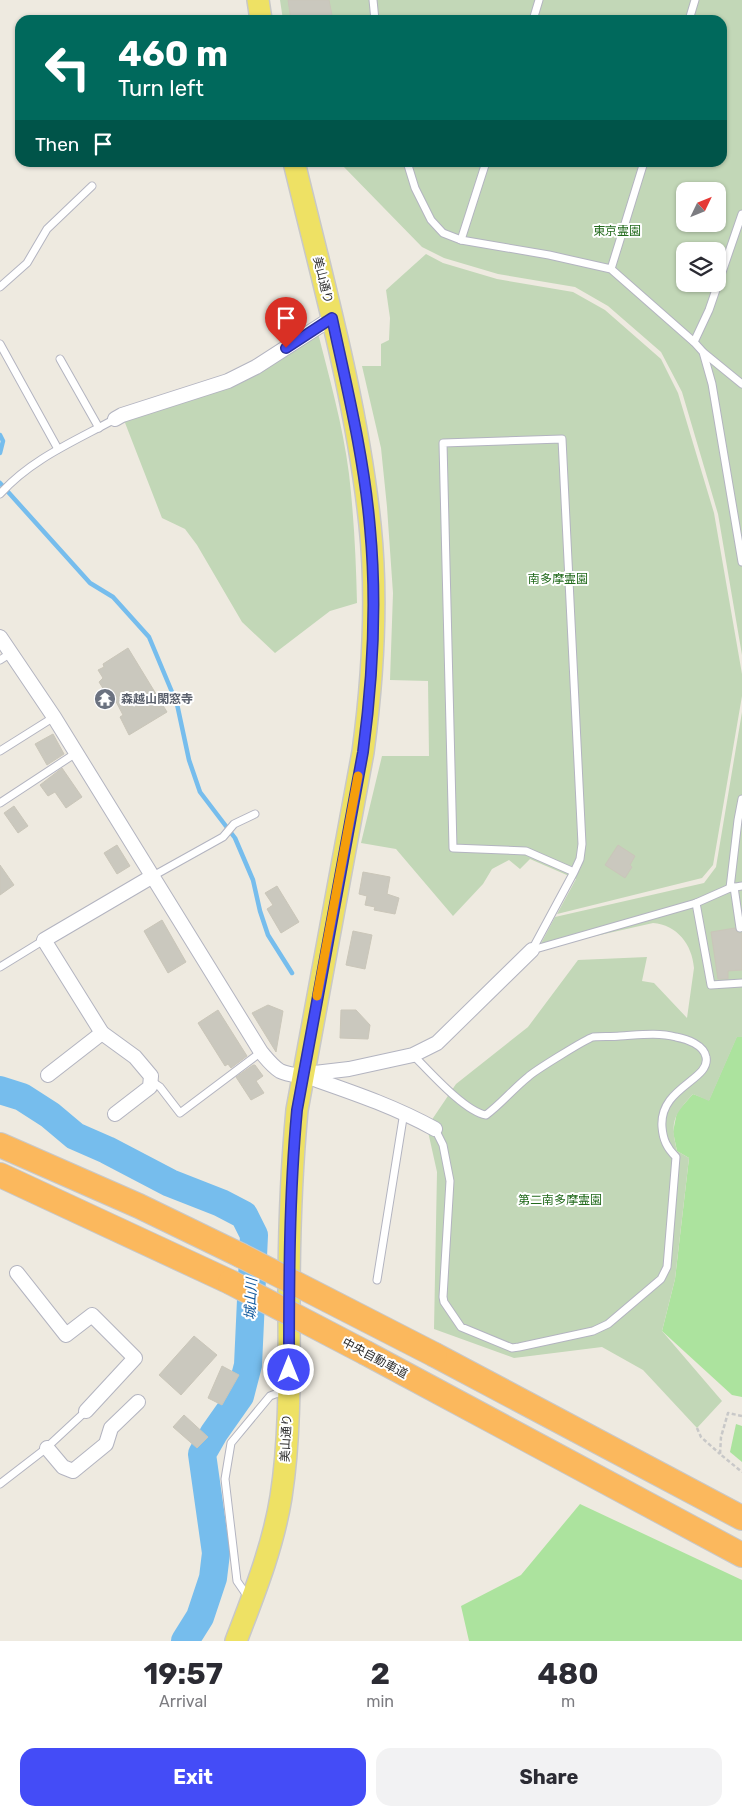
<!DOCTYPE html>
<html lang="en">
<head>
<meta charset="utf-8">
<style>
	:root { --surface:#fff; --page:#f2f2f3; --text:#2b2b33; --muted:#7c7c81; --accent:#444cf7 }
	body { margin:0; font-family:Rubik,"Noto Sans JP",sans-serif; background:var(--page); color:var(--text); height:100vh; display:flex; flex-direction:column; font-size:19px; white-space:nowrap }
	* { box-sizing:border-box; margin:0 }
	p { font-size:16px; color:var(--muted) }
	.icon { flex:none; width:28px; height:28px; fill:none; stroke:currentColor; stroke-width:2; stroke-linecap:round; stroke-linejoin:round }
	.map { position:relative; height:1641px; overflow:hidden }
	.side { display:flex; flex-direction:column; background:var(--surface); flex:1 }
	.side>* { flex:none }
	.top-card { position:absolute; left:15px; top:15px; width:712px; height:152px; border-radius:15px; box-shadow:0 1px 4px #0004; background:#00695c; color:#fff; overflow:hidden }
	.needle { width:32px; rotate:47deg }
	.buttons { position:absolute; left:676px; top:182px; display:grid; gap:10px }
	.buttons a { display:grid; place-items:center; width:50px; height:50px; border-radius:10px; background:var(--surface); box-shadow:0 1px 4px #0004; font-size:25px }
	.pin { position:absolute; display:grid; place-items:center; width:42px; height:42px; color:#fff; margin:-51px -21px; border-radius:50% 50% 50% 0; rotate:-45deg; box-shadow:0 0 5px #0007 }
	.pin .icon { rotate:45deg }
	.me { position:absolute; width:55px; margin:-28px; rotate:0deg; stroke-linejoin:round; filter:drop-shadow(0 0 4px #0008) }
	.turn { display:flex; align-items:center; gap:18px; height:105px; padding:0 20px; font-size:22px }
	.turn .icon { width:65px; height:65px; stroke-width:2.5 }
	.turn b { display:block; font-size:35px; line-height:42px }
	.then { display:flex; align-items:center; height:48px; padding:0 20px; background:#0003; gap:10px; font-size:19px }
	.eta { display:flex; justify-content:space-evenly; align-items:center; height:85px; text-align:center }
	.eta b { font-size:30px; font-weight:700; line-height:35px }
	.primary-button { display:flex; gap:10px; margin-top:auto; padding:10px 20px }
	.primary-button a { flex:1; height:58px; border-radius:15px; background:var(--accent); color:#fff; font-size:20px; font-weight:700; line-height:58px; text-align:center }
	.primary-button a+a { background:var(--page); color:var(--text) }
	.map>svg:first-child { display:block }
</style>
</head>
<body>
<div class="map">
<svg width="742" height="1641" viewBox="0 0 742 1641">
	<rect width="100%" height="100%" fill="#eeeae0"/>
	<g fill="#ace39e">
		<path d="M 737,1036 L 742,1037 L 742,1397 L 732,1395 L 662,1331 L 675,1279 L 689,1158 L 677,1151 L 673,1132 L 677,1112 L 693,1094 L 709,1100 Z"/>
		<path d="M 736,1424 L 742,1426 L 742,1462 L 730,1452 Z"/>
		<path d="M 580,1504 L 742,1580 L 742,1641 L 469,1641 L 461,1606 L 521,1575 Z"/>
	</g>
	<g fill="#c2d7b7" fill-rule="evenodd">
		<path d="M 280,0 L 742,0 L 742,655 L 718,514 L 682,392 L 661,352 L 608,306 L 575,287 L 498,274 L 444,258 L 422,247 L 343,166 L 314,164 L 313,163 L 722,162 L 722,20 L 283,20 ZM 685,191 L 718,191 L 718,224 L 685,224 ZM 685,251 L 718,251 L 718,284 L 685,284 Z"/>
		<path d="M 426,254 L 443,263 L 497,279 L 573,292 L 605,310 L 661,359 L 678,393 L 714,513 L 742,674 L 742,696 L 713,865 L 702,878 L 557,914 L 576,879 L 530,859 L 520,869 L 509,860 L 492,869 L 483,884 L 453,916 L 396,849 L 361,843 L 382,756 L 429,756 L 428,681 L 390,680 L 393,593 L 387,507 L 381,448 L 362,366 L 381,366 L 381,344 L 389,340 L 390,318 L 386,290 Z"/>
		<path d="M 317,329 C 329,377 343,425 349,474 C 354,517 356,560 357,603 L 330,611 L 275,653 L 242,622 L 197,545 L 185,529 L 162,518 L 122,415 L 228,381 Z"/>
		<path d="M 742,712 L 742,1037 L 737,1037 L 709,1101 L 693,1094 C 673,1116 670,1122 677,1151 L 689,1158 L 675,1279 L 662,1331 L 722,1401 L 697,1428 L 643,1370 L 602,1347 L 514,1358 L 434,1329 L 437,1172 L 427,1127 L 456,1084 L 528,1027 L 578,960 L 647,957 L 642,981 L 654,983 L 687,1018 L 694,968 C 692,944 677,925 653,923 L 538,949 L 555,917 L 704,883 L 716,867 Z"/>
	</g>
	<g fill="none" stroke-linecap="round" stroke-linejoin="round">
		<g stroke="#76bded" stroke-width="4.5">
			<path d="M 0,435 L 3,441 L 0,453"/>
			<path d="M 0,483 L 90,583 L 113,597 L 149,637 L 177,704 L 189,760 L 200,792 L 235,838 L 253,880 L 260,911 L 268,935 L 292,973"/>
			<path d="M 248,1223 L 255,1212"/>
		</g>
		<path stroke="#76bded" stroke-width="28" d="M 0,1090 L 22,1097 L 50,1115 L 75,1136 L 107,1150 L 170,1183 L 221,1203 L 244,1215 L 254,1235 L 248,1365 L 240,1396 L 214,1433 L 202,1454 L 216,1553 L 213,1578 L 200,1617 L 185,1641"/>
	</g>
	<g fill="#cac8be" stroke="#cac6b9">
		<path d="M 288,0 L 329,0 L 333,20 L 291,20 Z"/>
		<path d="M 128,648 L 167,712 L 129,735 L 120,717 L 123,715 L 111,692 L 106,693 L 99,682 L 103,678 L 98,670 L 104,667 L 103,664 Z"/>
		<path d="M 53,734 L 64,754 L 47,765 L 35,744 Z"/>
		<path d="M 62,768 L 82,797 L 66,808 L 55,792 L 48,796 L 40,785 Z"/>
		<path d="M 14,806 L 28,826 L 18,833 L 4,813 Z"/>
		<path d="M 117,845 L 130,866 L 117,874 L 104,853 Z"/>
		<path d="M 618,845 L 635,856 L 630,865 L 632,867 L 625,878 L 605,865 Z"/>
		<path d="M 0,865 L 14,885 L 0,895 Z"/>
		<path d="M 363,872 L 390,877 L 387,894 L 399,898 L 395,914 L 374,910 L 375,907 L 365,905 L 367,896 L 359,894 Z"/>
		<path d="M 277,886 L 299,922 L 281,933 L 267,909 L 273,905 L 265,893 Z"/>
		<path d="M 162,920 L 186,962 L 168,973 L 144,931 Z"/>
		<path d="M 735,928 L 738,933 L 742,933 L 742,970 L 728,971 L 728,979 L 718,979 L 711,932 Z"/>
		<path d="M 353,931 L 372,935 L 365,969 L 346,965 Z"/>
		<path d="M 268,1005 L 283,1011 L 276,1052 L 252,1013 Z"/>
		<path d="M 218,1010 L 247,1056 L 231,1068 L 228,1064 L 225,1066 L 198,1023 Z"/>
		<path d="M 341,1010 L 356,1010 L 370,1025 L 368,1039 L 340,1038 Z"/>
		<path d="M 253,1065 L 255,1065 L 263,1076 L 256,1081 L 264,1093 L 251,1100 L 236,1077 Z"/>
		<path d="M 194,1336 L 217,1355 L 181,1395 L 159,1375 Z"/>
		<path d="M 222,1366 L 239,1375 L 222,1405 L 208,1398 Z"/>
		<path d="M 184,1415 L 208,1437 L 197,1448 L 173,1427 Z"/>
	</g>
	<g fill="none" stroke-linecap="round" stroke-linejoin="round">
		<g stroke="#b3b4c0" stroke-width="9">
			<g id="lane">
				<path d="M 373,0 L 375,20"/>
				<path d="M 533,20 L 539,0"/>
				<path d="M 689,20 L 695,0"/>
				<path d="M 407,162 L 415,188 L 431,220 L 443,233 L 461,240 L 549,255 L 611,269 L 694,342 L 703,352 L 712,384 L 742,562"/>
				<path d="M 461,240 L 486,162"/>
				<path d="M 611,269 L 644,162"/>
				<path d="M 0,287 L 27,263 L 47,229 L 92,186"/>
				<path d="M 694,342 L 709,310 L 742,214"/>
				<path d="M 0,344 L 58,449"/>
				<path d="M 704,353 L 742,384"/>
				<path d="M 60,359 L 99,428"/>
				<path d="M 0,494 C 31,459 75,441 115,419"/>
				<path d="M 0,660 L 11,653"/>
				<path d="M 0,751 L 54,717"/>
				<path d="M 0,803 L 76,753"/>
				<path d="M 153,876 L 223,837 L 234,824 L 255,814"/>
				<path d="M 734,887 L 740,928"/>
				<path d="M 730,888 L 738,820 L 742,799"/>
				<path d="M 696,903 L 711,985 L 742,983"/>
				<path d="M 532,950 L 574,872 L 580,859 L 582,844 L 562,439 L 443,443 L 453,848 L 526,851 L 574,872"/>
				<path d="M 532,950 L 696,903 L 730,888 L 742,886"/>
				<path d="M 0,967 L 44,940"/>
				<path d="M 413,1055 C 429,1071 465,1112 486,1115 C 501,1104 513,1089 528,1077 C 534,1071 586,1039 593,1037 C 601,1036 611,1037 620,1036 C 638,1035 658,1032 676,1037 C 687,1039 704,1045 706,1057 C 711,1080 659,1087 662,1127 C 663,1140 667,1148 676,1157 L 667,1267 L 661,1279 L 608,1324 L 593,1331 L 519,1347 L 512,1348 L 461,1327 L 444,1302 L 443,1297 L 450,1181 L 443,1145 L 435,1129"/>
				<path d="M 151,1081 L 160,1087 L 180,1113 L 261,1052"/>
				<path d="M 377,1280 L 404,1112"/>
				<path d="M 0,1484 L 44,1450 L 86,1411"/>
				<path d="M 248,1597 L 237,1581 L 225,1479 L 231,1443 L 270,1396 L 286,1390"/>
			</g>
		</g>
		<g stroke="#b3b4c0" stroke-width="16">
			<g id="street">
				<path d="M 115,419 L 122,415 L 228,381 L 256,367 L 332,318"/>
				<path d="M 0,637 L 54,717 L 261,1052 C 267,1059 272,1066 280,1071 C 290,1076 303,1075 314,1079 C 357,1094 395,1107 435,1129"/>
				<path d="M 306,1074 L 349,1069 L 413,1055 L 437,1043 L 532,950"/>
				<path d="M 48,1075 L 102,1033"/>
				<path d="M 115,1114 L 150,1087 L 151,1076 L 135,1057 L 102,1033 L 44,940 L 153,876"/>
				<path d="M 17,1273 L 66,1335 L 92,1315 L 135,1358 L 86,1411"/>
				<path d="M 47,1448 L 63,1467 L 73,1471 L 106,1444 L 111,1428 L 138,1402"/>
			</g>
		</g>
		<g stroke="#c8c8c8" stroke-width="24">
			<g id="primary">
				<path d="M 258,0 L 261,20"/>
				<path d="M 236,1641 C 254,1594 273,1547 281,1497 C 291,1433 289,1364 289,1300 C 289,1236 291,1174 297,1110 L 363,752 C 373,677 378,601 370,525 C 357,402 323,282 294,162"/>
			</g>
		</g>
		<g stroke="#c8c8c8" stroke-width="26">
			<g id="highway">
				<path d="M 0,1145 L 139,1206 L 240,1255"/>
				<path d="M 0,1175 L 230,1282"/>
				<path d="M 366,1353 L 742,1555"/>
				<path d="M 435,1355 L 742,1518"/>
			</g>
		</g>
		<g stroke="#c8c8c8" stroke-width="2.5" stroke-dasharray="4 2.5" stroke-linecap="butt">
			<path d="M 742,1416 L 728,1413 L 721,1437 L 720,1454 L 742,1472"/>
			<path d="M 697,1428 L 701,1437 L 720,1454"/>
		</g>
		<use href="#lane" stroke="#fff" stroke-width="7"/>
		<use href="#street" stroke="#fff" stroke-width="14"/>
		<use href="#primary" stroke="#eee164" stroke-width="21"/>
		<use href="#highway" stroke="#fbb85d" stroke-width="24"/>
		<g stroke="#c8c8c8" stroke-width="26" stroke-linecap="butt">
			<g id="highway-bridge">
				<path d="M 240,1255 L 435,1355"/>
				<path d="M 230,1282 L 366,1353"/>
			</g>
		</g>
		<use href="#highway-bridge" stroke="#fbb85d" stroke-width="24"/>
	</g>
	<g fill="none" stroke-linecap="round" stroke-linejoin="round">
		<g stroke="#2c31a1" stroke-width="12">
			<path id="route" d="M 286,348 L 332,318 C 347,388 364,457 370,528 C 377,603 373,677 363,752 L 297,1110 C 289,1197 289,1283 289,1370"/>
		</g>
		<use href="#route" stroke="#444cf7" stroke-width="9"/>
		<path stroke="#f59e0b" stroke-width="9" d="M 317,996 L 358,776"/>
	</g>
	<defs>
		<g id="temple-disc" transform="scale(1.125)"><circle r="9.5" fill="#6b7280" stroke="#fff"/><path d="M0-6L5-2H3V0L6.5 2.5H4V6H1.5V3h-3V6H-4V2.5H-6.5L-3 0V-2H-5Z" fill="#fff"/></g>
	</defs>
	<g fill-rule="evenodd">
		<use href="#temple-disc" x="105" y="699"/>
	</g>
	<g text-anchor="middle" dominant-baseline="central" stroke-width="4" stroke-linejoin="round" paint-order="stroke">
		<g font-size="12" fill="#226a1c" stroke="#fff">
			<text x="617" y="231">東京霊園</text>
			<text x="558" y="579">南多摩霊園</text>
			<text x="560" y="1200">第二南多摩霊園</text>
		</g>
		<g font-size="12" fill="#2d2d2d" stroke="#fff">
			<text transform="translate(323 280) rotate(76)">美山通り</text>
			<text transform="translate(375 1358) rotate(28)">中央自動車道</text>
			<text transform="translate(286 1438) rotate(-87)">美山通り</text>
		</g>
		<g font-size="12" font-weight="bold" fill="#5b616d" stroke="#fff" text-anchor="start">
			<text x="121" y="699">森越山閑窓寺</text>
		</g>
		<g font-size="14" font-style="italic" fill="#10599d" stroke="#fff">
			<text transform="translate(251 1299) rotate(-87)">城山川</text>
		</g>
	</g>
</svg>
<div class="buttons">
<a><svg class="needle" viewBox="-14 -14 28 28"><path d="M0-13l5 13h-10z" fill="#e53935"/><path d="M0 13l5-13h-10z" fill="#7c7c81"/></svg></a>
<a><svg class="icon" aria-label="layers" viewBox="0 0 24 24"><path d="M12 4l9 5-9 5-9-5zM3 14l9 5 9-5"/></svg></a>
</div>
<div class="pin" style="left:286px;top:348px;background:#d93025"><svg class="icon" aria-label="arrive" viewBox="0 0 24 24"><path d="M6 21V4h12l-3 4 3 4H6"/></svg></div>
<svg class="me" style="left:289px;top:1370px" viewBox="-20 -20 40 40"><circle r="17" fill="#444cf7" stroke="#fff" stroke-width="3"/><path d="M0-11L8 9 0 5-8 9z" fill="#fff"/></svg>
<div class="top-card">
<div class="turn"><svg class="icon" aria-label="left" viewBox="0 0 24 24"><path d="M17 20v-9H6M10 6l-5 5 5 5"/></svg><div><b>460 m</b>Turn left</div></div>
<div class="then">Then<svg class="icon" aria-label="arrive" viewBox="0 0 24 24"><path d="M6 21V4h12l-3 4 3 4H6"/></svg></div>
</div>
</div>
<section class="side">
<div class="eta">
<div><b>19:57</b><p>Arrival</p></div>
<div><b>2</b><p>min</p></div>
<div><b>480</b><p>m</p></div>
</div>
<div class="primary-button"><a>Exit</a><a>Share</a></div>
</section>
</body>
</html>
